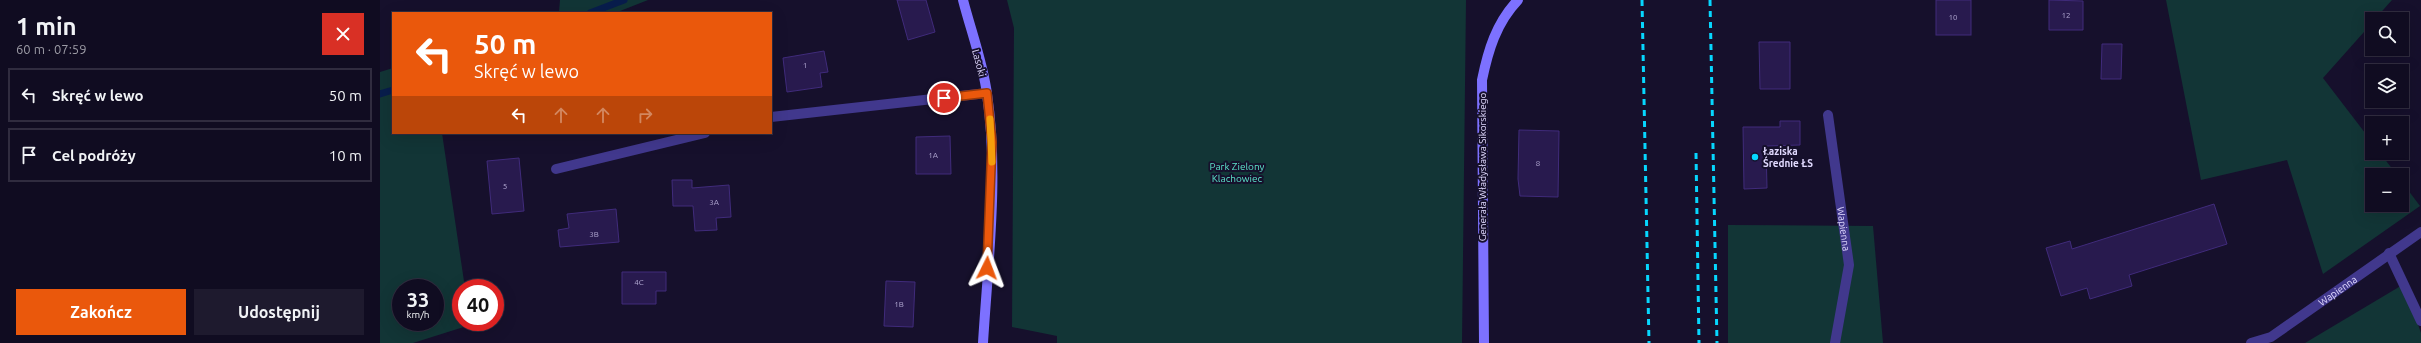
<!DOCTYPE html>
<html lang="pl">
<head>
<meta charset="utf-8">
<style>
	:root { --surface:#100c21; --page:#1e1a2e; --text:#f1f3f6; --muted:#9c9ba5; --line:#302c3f; --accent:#ea580c }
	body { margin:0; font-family:Ubuntu,sans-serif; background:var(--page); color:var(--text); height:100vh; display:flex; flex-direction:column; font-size:15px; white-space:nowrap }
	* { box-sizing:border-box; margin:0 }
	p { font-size:13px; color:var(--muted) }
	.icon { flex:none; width:22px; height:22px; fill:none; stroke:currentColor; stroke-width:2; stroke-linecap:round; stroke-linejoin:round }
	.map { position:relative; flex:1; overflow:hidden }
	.side { display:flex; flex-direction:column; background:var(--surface); width:380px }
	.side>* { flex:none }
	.top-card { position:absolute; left:12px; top:12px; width:380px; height:122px; border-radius:0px; box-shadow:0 4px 16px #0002,0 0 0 1px var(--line); background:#ea580c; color:#fff; overflow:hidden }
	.fabs { position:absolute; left:1985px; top:12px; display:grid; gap:8px }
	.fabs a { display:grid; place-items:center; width:44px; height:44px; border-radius:0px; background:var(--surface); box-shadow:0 4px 16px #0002,0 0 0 1px var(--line); font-size:20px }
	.speed { position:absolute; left:12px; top:279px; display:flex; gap:8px; font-size:20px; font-weight:700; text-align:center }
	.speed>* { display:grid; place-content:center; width:52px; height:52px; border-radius:50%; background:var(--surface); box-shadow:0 4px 16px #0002,0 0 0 1px var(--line); line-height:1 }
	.speed small { font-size:10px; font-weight:400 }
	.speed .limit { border:6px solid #d22; background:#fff; color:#111 }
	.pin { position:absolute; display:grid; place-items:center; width:34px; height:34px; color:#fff; margin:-17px; border:2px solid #fff; border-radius:50%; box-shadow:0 1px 4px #0007 }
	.me { position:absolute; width:44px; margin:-22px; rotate:3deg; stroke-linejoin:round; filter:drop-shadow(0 0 3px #0008) }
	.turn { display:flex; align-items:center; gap:14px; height:84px; padding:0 16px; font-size:18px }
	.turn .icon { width:52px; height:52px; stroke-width:2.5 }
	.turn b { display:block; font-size:28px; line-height:34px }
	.lanes { display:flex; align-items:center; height:38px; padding:0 16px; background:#0003; justify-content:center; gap:20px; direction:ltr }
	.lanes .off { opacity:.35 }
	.round { display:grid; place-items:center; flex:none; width:42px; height:42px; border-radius:0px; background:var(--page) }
	.head { display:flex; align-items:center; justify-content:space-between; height:68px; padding:0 16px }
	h1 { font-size:24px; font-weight:600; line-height:30px }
	.button { display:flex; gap:8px; margin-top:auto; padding:8px 16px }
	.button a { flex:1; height:46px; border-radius:0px; background:var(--accent); color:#fff; font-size:16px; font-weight:600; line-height:46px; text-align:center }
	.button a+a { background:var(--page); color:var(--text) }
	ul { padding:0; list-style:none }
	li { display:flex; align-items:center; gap:12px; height:54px; margin:0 8px 6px; padding:0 8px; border:2px solid var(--line); border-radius:0px }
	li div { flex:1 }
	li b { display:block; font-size:15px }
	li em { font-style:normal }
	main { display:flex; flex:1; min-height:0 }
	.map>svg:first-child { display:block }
</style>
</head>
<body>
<main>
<section class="side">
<div class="head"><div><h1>1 min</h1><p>60 m · 07:59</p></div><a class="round" style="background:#d93025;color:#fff"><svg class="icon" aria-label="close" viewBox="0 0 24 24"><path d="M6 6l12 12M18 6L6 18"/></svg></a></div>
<ul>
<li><svg class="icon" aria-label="left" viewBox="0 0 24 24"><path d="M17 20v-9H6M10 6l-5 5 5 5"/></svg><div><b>Skręć w lewo</b></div><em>50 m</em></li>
<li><svg class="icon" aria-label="arrive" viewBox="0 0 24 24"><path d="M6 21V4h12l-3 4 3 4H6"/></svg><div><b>Cel podróży</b></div><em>10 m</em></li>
</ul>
<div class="button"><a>Zakończ</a><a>Udostępnij</a></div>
</section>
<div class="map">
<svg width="2041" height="343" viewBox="0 0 2041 343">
	<rect width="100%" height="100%" fill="#16102c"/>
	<g fill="#123536" fill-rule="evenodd">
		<path d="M 180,0 L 268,0 L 235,13 L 177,13 L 179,12 Z"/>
		<path d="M 627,0 L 1086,0 L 1082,343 L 677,343 L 677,336 L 632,327 L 634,28 Z"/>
		<path d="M 1786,0 L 2012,0 L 1995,19 L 1992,19 L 1992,23 L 1943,78 L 1992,142 L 1992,153 L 2000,153 L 2017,175 L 1992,175 L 1992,205 L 2022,205 L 2022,182 L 2040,206 L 1943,274 L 1907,160 L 1821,180 Z"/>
		<path d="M 13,68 L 13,133 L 62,133 L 85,288 L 81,288 L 81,322 L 90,322 L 90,325 L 33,343 L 0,343 L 0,72 ZM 21,288 L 55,288 L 55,322 L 21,322 Z"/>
		<path d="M 1348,225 L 1493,226 L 1503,343 L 1348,343 Z"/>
		<path d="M 2024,284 L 2041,333 L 2041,343 L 1925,343 Z"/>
	</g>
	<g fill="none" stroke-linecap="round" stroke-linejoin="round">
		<g stroke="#081d4c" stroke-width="7">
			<path d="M 210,13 L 244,0"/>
			<path d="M 0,94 L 13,90"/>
		</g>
	</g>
	<g fill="#281a4e" stroke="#402b7b">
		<path d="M 517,0 L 546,0 L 555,32 L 528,40 Z"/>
		<rect x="1556" y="0" width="35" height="35"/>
		<path d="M 1669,0 L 1703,1 L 1703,30 L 1669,30 Z"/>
		<path d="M 1379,42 L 1410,42 L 1410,89 L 1380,89 Z"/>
		<path d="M 1722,44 L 1742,44 L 1741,79 L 1721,79 Z"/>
		<path d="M 444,51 L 448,72 L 440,73 L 442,87 L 407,92 L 403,58 Z"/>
		<path d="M 1400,121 L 1420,121 L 1420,145 L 1386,146 L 1387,188 L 1364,189 L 1363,127 L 1400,127 Z"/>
		<path d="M 1139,130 L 1179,131 L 1178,197 L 1140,196 L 1138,179 Z"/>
		<path d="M 570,136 L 571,174 L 536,174 L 536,137 Z"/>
		<path d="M 139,158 L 144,211 L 112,214 L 107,161 Z"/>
		<path d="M 292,180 L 312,180 L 312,188 L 349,185 L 351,217 L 336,218 L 337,230 L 315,231 L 313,206 L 293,206 Z"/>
		<path d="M 1834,204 L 1847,244 L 1749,275 L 1752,286 L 1710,299 L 1707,288 L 1681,296 L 1666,248 L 1690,241 L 1692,249 Z"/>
		<path d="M 236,209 L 239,242 L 180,247 L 178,230 L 189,228 L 187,214 Z"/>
		<path d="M 242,272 L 286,272 L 286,291 L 276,291 L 276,304 L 242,304 Z"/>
		<path d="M 506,281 L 535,282 L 533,327 L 504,326 Z"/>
	</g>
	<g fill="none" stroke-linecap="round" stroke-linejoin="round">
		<g stroke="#41388d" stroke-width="10">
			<path id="s1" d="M 1448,115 L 1469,265 L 1455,343"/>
			<path d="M 391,117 L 607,93"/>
			<path d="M 176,169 L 325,133"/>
			<path d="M 2009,253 L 2041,321"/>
			<path id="s2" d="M 1871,343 L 1891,337 L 2041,232"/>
		</g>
		<g stroke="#7d71ff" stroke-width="10">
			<path d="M 583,0 C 591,31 603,63 607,94 C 619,176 608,261 603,343"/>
			<path d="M 1104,343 L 1102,80 C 1108,51 1116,23 1138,0"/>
		</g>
		<g stroke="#06d7ff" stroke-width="3" stroke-dasharray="6 5" stroke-linecap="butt">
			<path d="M 1262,0 L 1269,343"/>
			<path d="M 1330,0 L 1337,343"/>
			<path d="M 1316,153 L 1319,343"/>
		</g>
	</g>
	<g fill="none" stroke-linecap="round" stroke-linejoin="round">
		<g stroke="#983908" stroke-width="10">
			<path id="route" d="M 564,98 L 607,93 L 612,142 L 607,268"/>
		</g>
		<use href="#route" stroke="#ea580c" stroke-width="7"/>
		<path stroke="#f59e0b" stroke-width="7" d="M 610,119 L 612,162"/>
	</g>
	<circle fill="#06d7ff" stroke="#16102c" stroke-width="1.5" cx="1375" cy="157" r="4"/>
	<g text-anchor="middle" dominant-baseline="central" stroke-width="4" stroke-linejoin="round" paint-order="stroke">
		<g font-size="8" fill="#b3aad3">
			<text x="1686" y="15">12</text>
			<text x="1573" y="17">10</text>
			<text x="425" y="65">1</text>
			<text x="553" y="155">1A</text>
			<text x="1158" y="163">8</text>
			<text x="125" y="186">5</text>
			<text x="334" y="202">3A</text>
			<text x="214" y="234">3B</text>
			<text x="259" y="282">4C</text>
			<text x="519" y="304">1B</text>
		</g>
		<g font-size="10" fill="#e1daff" stroke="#16102c">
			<text transform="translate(599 63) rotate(75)">Lasoki</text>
			<text transform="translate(1102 167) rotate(-90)">Generała Władysława Sikorskiego</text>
			<text stroke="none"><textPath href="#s1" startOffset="115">Wapienna</textPath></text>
			<text stroke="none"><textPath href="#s2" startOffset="102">Wapienna</textPath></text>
		</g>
		<g font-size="10" font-weight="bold" fill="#e1daff" stroke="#16102c" text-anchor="start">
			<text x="1383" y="151">Łaziska<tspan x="1383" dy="12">Średnie ŁS</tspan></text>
		</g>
		<g font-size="10" fill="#5ee7cd" stroke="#16102c">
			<text x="857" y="166">Park Zielony<tspan x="857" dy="12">Klachowiec</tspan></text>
		</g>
	</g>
</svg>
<div class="fabs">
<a><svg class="icon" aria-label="search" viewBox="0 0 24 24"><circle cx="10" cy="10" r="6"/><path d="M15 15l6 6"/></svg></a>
<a><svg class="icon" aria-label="layers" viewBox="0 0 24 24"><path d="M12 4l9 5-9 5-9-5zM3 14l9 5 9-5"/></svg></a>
<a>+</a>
<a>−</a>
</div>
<div class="speed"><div>33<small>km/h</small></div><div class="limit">40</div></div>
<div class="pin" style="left:564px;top:98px;background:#d93025"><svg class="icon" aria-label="arrive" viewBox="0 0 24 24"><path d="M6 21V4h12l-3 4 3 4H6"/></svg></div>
<svg class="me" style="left:607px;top:268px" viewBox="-20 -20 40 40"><path d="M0-17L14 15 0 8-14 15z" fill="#ea580c" stroke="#fff" stroke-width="4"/></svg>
<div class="top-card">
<div class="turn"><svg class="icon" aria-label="left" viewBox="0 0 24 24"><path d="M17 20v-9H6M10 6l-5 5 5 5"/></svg><div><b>50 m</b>Skręć w lewo</div></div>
<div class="lanes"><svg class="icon" aria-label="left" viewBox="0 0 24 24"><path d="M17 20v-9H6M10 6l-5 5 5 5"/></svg><svg class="icon off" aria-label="ahead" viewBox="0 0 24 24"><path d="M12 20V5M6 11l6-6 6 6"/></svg><svg class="icon off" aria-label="ahead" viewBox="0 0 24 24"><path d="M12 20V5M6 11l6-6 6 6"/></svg><svg class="icon off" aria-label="right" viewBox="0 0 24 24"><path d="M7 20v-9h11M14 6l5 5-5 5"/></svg></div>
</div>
</div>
</main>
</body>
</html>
